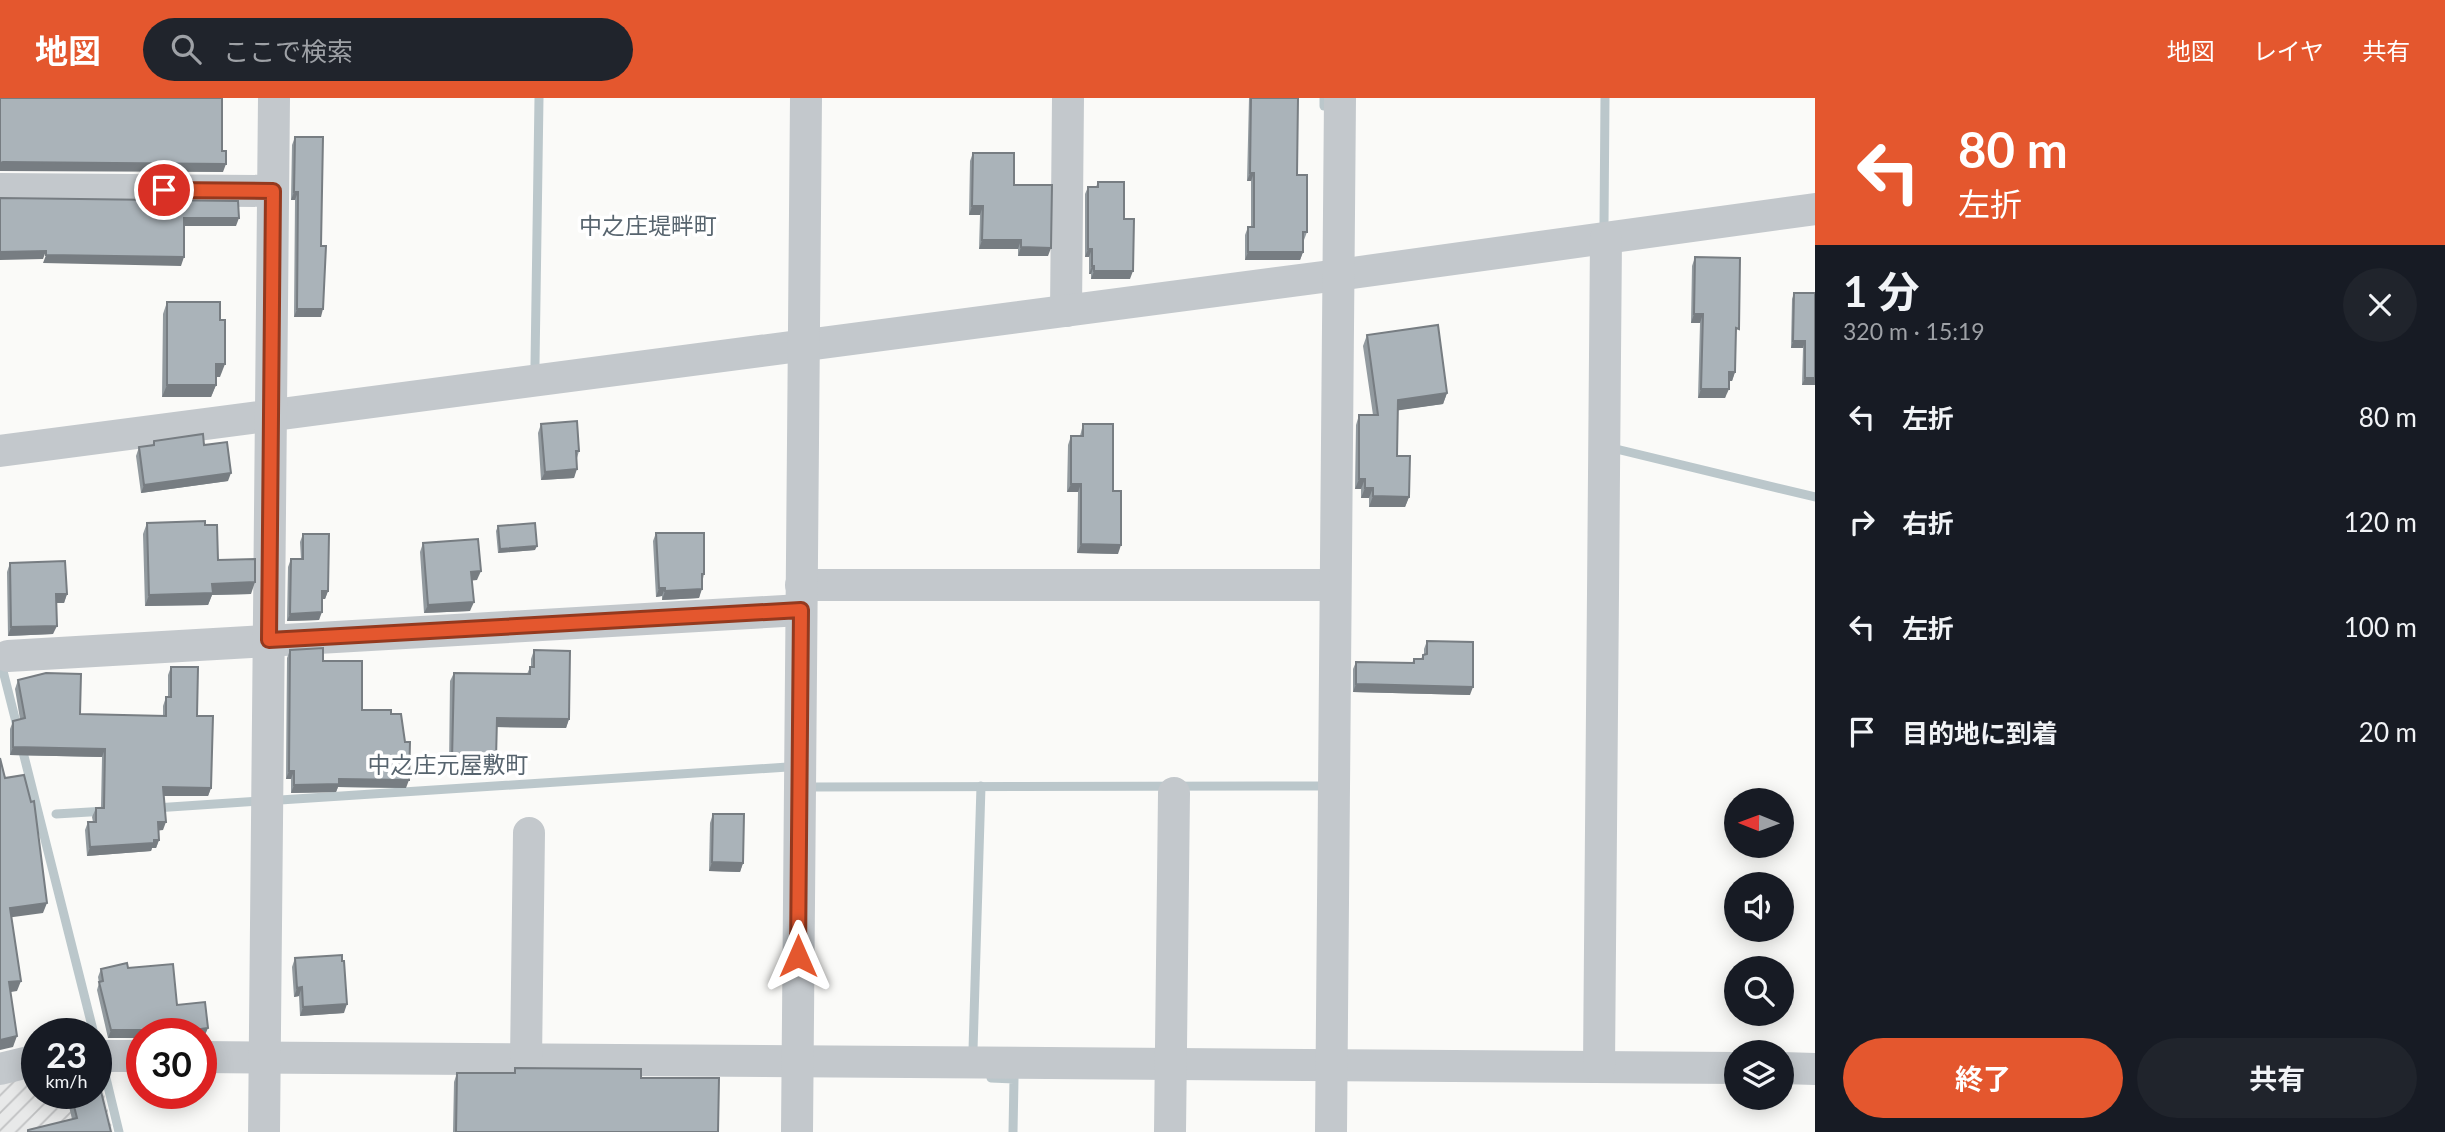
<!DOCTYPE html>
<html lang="ja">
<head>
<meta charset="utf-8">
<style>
	:root { --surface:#171b24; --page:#20242c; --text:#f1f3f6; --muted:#9ea1a6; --accent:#e4572e }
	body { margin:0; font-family:Lato,"Noto Sans JP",sans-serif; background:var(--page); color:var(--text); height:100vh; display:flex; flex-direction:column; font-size:26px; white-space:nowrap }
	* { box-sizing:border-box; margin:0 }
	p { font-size:23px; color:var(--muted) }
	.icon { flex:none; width:38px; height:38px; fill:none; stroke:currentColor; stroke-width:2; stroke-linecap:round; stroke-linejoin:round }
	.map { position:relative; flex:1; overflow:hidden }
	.drawer { display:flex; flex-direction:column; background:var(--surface); width:630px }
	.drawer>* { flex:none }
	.banner { background:#e4572e; color:#fff; overflow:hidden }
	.needle { width:46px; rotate:271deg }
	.tools { position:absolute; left:1724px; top:690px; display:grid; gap:14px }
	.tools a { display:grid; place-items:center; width:70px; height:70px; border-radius:50%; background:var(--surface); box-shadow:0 4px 18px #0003; font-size:35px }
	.speed { position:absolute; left:21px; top:920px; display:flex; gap:14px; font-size:35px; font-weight:700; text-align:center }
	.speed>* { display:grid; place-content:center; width:91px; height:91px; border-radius:50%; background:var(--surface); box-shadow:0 4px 18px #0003; line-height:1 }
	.speed small { font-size:18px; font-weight:400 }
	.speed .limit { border:10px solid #d22; background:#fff; color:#111 }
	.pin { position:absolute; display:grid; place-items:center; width:60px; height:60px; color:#fff; margin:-30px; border:4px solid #fff; border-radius:50%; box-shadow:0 2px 7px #0007 }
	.me { position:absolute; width:77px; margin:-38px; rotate:0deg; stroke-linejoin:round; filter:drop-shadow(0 0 5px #0008) }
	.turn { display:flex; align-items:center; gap:24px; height:147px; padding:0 28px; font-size:32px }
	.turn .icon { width:91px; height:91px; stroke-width:2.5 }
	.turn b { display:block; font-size:49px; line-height:60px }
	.round { display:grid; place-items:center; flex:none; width:74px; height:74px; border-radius:37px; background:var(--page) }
	.head { display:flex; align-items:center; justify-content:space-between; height:119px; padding:0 28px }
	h1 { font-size:42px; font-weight:700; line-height:52px }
	.cta { display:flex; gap:14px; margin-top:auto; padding:14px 28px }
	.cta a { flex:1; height:80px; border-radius:42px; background:var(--accent); color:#fff; font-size:28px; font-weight:700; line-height:80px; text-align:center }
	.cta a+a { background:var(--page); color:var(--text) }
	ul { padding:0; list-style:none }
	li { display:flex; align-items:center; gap:21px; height:105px; padding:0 28px }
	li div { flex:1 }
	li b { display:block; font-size:26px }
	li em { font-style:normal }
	header { display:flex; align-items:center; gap:42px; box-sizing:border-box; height:98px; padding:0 35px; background:var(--accent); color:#fff }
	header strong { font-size:33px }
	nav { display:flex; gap:38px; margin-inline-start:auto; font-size:24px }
	.search { width:490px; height:63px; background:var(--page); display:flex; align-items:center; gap:18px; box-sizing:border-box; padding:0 24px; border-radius:38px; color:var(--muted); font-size:26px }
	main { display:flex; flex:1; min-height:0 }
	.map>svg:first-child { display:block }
</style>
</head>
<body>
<header>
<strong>地図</strong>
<div class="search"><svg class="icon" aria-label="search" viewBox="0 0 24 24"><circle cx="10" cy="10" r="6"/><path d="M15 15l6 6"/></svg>ここで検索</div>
<nav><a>地図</a><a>レイヤ</a><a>共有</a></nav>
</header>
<main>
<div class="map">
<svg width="1815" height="1034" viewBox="0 0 1815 1034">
	<defs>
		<pattern id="industrial-furrows" width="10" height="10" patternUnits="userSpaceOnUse" patternTransform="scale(1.75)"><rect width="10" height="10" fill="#e8e9e9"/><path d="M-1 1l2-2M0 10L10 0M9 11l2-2" fill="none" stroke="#c0c1c2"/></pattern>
	</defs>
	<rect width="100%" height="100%" fill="#fafaf8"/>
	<path fill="url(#industrial-furrows)" d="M 37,969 L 37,996 L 96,996 L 96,974 L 99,975 L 113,1034 L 0,1034 L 0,978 Z"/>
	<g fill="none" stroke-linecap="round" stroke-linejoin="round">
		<g stroke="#bbc7cb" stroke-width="9">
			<path d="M 1324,8 L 1324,0"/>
			<path d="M 1604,127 L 1605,0"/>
			<path d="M 535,267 L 539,0"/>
			<path d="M 1612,350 L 1815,399"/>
			<path d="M 0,561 L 18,632"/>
			<path d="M 21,646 L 94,936"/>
			<path d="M 811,689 L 1319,688"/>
			<path d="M 280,702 L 788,669"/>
			<path d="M 155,710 L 258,703"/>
			<path d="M 56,716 L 106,713"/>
			<path d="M 973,952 L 981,688"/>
			<path d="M 104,972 L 119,1034"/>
			<path d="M 991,980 L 1014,981 L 1013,1034"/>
		</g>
		<g stroke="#c3c8cc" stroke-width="32">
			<path d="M 0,91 L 273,93"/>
			<path d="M 1066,213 L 1068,0"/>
			<path d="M 0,353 L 1338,177 L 1815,111"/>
			<path d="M 801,487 L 1335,487"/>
			<path d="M 8,558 L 801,512"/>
			<path d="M 96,958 L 142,958"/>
			<path d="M 201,959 L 1736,970"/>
			<path d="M 526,962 L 529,735"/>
			<path d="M 1599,969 L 1606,140"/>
			<path d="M 1782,970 L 1815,971"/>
			<path d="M 0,971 L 37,962"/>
			<path d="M 264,1034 L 274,0"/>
			<path d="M 797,1034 L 806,0"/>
			<path d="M 1170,1034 L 1174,695"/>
			<path d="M 1331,1034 L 1340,0"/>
		</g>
	</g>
	<g fill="#929a9f">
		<path d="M 1249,0 L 1298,0 L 1297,77 L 1307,134 L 1304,142 L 1303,142 L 1303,154 L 1300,162 L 1245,162 L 1245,137 L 1248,129 L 1251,129 L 1251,83 L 1247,83 Z"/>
		<path d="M 295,39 L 321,148 L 321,219 L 294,219 L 295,102 L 291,102 L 292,47 Z"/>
		<path d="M 973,55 L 1014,87 L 1048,158 L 1018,158 L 1018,151 L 979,151 L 980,117 L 969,117 L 970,63 Z"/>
		<path d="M 1098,84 L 1124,121 L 1130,181 L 1091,181 L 1091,176 L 1089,176 L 1089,159 L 1085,159 L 1085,96 L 1088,89 L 1096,89 Z"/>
		<path d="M 1695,159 L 1736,239 L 1735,274 L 1732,283 L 1729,283 L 1725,300 L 1698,300 L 1700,225 L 1691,225 L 1692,168 Z"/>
		<path d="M 1794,195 L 1815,195 L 1815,287 L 1802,287 L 1803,250 L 1791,250 L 1792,201 Z"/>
		<path d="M 167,204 L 220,279 L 216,279 L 216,287 L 211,299 L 162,299 L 163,216 Z"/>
		<path d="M 1367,237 L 1447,295 L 1443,306 L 1397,312 L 1397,358 L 1409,399 L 1405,409 L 1369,409 L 1369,400 L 1361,400 L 1361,391 L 1355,391 L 1356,327 L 1359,317 L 1373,317 L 1363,248 Z"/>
		<path d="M 541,326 L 579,353 L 577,360 L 574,380 L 541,382 L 538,335 Z"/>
		<path d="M 1083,326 L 1113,393 L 1118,456 L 1077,455 L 1078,394 L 1067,394 L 1068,347 L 1071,338 L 1080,338 Z"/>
		<path d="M 154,343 L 204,347 L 228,383 L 141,395 L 136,358 L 139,349 L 152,348 Z"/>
		<path d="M 147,425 L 205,427 L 218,462 L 251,496 L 212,497 L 208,507 L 145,508 L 143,436 Z"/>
		<path d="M 498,428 L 535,452 L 498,455 L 496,433 Z"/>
		<path d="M 656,435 L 704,476 L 699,500 L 662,502 L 662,498 L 656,499 L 653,443 Z"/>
		<path d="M 303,436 L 328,493 L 325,501 L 322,501 L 319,522 L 287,523 L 288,469 L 291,461 L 301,461 L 300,444 Z"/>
		<path d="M 423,445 L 477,482 L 472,482 L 470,513 L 424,515 L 420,454 Z"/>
		<path d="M 10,465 L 67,496 L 64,505 L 56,505 L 53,536 L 8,538 L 7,474 Z"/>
		<path d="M 1427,543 L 1470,597 L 1353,594 L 1353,571 L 1356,564 L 1412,565 L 1414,561 L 1421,561 L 1423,557 L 1424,556 L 1424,551 Z"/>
		<path d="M 290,552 L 323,563 L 362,612 L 391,616 L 406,690 L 338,689 L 336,694 L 291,695 L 291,681 L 286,681 L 287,560 Z"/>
		<path d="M 534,552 L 569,621 L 566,630 L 497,629 L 493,671 L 449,671 L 450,583 L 454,575 L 527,576 L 530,569 L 531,569 L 531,561 Z"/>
		<path d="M 171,569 L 197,618 L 211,690 L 208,698 L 164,698 L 163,732 L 159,732 L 159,742 L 156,750 L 152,750 L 151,753 L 87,758 L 85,732 L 88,724 L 93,724 L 92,719 L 96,710 L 101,710 L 102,659 L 10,657 L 10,631 L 13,623 L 20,621 L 15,591 L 18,582 L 80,616 L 163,618 L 163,608 L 166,599 L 168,599 L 168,577 Z"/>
		<path d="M 713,716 L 743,765 L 740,774 L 709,773 L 710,725 Z"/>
		<path d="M 295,860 L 344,915 L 300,918 L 299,898 L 294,899 L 292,869 Z"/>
		<path d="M 128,870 L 177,907 L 205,937 L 201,938 L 201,936 L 142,936 L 142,940 L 108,940 L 97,892 L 99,885 L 98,879 L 101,871 Z"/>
		<path d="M 515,970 L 641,980 L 718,1034 L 453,1034 L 454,984 L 457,975 L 514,975 Z"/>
		<path d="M 66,996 L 96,996 L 111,1034 L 27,1034 L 28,1032 L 72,1021 Z"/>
	</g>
	<g fill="#777d82">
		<path d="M 3,64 L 226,66 L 223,74 L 0,73 L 0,65 Z"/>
		<path d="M 1250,75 L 1254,75 L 1251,83 L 1247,83 Z"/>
		<path d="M 294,94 L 298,94 L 295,102 L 291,102 Z"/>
		<path d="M 972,108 L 983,108 L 980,117 L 969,117 Z"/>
		<path d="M 184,120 L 239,120 L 236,128 L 181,128 Z"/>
		<path d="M 982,142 L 1021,142 L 1018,151 L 979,151 Z"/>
		<path d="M 1021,149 L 1051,150 L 1048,158 L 1018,158 Z"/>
		<path d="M 1088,151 L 1092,151 L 1089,159 L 1085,159 Z"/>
		<path d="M 46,153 L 43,161 L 0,162 L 0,154 Z"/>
		<path d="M 1248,154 L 1303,154 L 1300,162 L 1245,162 Z"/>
		<path d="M 46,157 L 184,159 L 181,168 L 43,165 Z"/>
		<path d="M 1092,168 L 1094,168 L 1091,176 L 1089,176 Z"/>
		<path d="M 1094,173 L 1133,173 L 1130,181 L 1091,181 Z"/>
		<path d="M 297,211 L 323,211 L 321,219 L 294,219 Z"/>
		<path d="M 1694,216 L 1703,216 L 1700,225 L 1691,225 Z"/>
		<path d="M 1793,243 L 1805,243 L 1803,250 L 1791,250 Z"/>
		<path d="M 216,266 L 225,266 L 220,279 L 211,279 Z"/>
		<path d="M 1729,274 L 1735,274 L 1732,283 L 1726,283 Z"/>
		<path d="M 1805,280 L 1815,280 L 1815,287 L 1802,287 Z"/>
		<path d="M 167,287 L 216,287 L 211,299 L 162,299 Z"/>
		<path d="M 1701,291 L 1729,291 L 1725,300 L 1698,300 Z"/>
		<path d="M 1447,295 L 1443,306 L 1394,313 L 1398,302 Z"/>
		<path d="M 577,371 L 574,380 L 541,382 L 545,374 Z"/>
		<path d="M 231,375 L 228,383 L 141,395 L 144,387 Z"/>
		<path d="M 1359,381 L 1365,381 L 1361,391 L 1355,391 Z"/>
		<path d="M 1071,386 L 1081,386 L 1078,394 L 1067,394 Z"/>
		<path d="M 1365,390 L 1373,390 L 1369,400 L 1361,400 Z"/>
		<path d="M 1373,398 L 1409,399 L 1405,409 L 1369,409 Z"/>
		<path d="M 1081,446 L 1121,447 L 1118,456 L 1077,455 Z"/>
		<path d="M 537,448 L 535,452 L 498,455 L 500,451 Z"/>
		<path d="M 481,473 L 477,482 L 468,483 L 471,474 Z"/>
		<path d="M 255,484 L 251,496 L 212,497 L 208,507 L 145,508 L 149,497 L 212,486 Z"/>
		<path d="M 659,490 L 665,490 L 662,498 L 656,499 Z"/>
		<path d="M 702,491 L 699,500 L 662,502 L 665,493 Z"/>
		<path d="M 322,493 L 328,493 L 325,501 L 319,501 Z"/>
		<path d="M 56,496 L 67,496 L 64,505 L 52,505 Z"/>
		<path d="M 474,504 L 470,513 L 424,515 L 428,507 Z"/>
		<path d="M 322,514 L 319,522 L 287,523 L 290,516 Z"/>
		<path d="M 57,528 L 53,536 L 8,538 L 11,529 Z"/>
		<path d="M 1356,586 L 1473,589 L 1470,597 L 1353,594 Z"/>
		<path d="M 497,620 L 569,621 L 566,630 L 494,629 Z"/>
		<path d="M 13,649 L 105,651 L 102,659 L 10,657 Z"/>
		<path d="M 452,662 L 496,662 L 493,671 L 449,671 Z"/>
		<path d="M 289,673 L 294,673 L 291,681 L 286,681 Z"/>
		<path d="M 339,681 L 409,682 L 406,690 L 338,689 L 336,694 L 291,695 L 294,687 Z"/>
		<path d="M 163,689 L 211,690 L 208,698 L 160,698 Z"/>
		<path d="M 158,724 L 166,724 L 163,732 L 155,733 Z"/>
		<path d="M 159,742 L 156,750 L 152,750 L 151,753 L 87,758 L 90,749 Z"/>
		<path d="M 712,764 L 743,765 L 740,774 L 709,773 Z"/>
		<path d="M 47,805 L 43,815 L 6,820 L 10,810 Z"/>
		<path d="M 21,883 L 17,893 L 5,895 L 9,884 Z"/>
		<path d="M 302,889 L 299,898 L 294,899 L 297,890 Z"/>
		<path d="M 347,906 L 344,915 L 300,918 L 303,909 Z"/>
		<path d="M 208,930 L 205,937 L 201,938 L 201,936 L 163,936 Z"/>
		<path d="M 111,932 L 145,932 L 143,936 L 142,936 L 142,940 L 108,940 Z"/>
		<path d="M 17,938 L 13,949 L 0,952 L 0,942 Z"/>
	</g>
	<g fill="#aab3b9" stroke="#777d82" stroke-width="2">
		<path d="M 0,0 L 222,0 L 222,53 L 226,53 L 226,66 L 3,64 L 0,65 Z"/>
		<path d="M 1251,0 L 1298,0 L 1297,77 L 1307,77 L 1307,134 L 1303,134 L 1303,154 L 1248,154 L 1248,129 L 1254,129 L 1254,75 L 1250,75 Z"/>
		<path d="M 295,39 L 323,39 L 321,148 L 326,148 L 323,211 L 297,211 L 298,94 L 294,94 Z"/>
		<path d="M 973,55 L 1014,55 L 1014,87 L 1052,87 L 1051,150 L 1021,149 L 1021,142 L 982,142 L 983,108 L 972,108 Z"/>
		<path d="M 1098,84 L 1124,84 L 1124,121 L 1134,121 L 1133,173 L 1094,173 L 1094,168 L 1092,168 L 1092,151 L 1088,151 L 1088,89 L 1098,89 Z"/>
		<path d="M 0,100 L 238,103 L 239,120 L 184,120 L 184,159 L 46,157 L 46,153 L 0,154 Z"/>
		<path d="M 1695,159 L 1740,160 L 1739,231 L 1736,230 L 1735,274 L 1729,274 L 1729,291 L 1701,291 L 1703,216 L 1694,216 Z"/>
		<path d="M 1794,195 L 1815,195 L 1815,280 L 1805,280 L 1805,243 L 1793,243 Z"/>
		<path d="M 167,204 L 220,204 L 220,222 L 225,222 L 225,266 L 216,266 L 216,287 L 167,287 Z"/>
		<path d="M 1438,227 L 1447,295 L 1398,302 L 1397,358 L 1410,358 L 1409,399 L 1373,398 L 1373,390 L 1365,390 L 1365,381 L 1359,381 L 1359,317 L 1378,317 L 1367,237 Z"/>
		<path d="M 577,323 L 579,353 L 576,353 L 577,371 L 545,374 L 541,326 Z"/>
		<path d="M 1083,326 L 1113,326 L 1113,393 L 1121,393 L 1121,447 L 1081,446 L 1081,386 L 1071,386 L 1071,338 L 1083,338 Z"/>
		<path d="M 203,336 L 204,347 L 227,344 L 231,375 L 144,387 L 139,349 L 154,347 L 154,343 Z"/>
		<path d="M 205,423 L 205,427 L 217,427 L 218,462 L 255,461 L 255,484 L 212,486 L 213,495 L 149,497 L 147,425 Z"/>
		<path d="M 535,425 L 537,448 L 500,451 L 498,428 Z"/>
		<path d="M 656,435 L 704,435 L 704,476 L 702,476 L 702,491 L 665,493 L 665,490 L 659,490 Z"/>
		<path d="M 303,436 L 329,436 L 328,493 L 322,493 L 322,514 L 290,516 L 291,461 L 303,461 Z"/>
		<path d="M 478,441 L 481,473 L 471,474 L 474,504 L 428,507 L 423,445 Z"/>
		<path d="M 65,463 L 67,496 L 56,496 L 57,528 L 11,529 L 10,465 Z"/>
		<path d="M 1427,543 L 1473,544 L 1473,589 L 1356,586 L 1356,564 L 1414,565 L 1414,561 L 1423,561 L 1423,557 L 1427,556 Z"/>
		<path d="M 323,550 L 323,563 L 362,563 L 362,612 L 391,612 L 391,616 L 401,616 L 405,644 L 410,644 L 409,682 L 339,681 L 339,686 L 294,687 L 294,673 L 289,673 L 290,552 Z"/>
		<path d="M 534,552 L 570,553 L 569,621 L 497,620 L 496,662 L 452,662 L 454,575 L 530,576 L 530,569 L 534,569 Z"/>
		<path d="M 171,569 L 198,569 L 197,618 L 213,618 L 211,690 L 163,689 L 166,724 L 158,724 L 159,742 L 154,742 L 154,745 L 90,749 L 88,724 L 96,724 L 96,710 L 104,710 L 105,651 L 13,649 L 13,623 L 25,620 L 18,582 L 46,575 L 81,576 L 80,616 L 166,618 L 166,599 L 171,599 Z"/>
		<path d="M 0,660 L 5,680 L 24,677 L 31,704 L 34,703 L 47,805 L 10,810 L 21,883 L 9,884 L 17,938 L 0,942 Z"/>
		<path d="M 713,716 L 744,716 L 743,765 L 712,764 Z"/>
		<path d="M 342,857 L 342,863 L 344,863 L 347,906 L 303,909 L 302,889 L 297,890 L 295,860 Z"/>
		<path d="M 127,865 L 128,870 L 173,866 L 177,907 L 205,904 L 208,930 L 163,936 L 155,936 L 145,932 L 111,932 L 99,884 L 103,883 L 101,871 Z"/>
		<path d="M 515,970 L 641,971 L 641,980 L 719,980 L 718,1034 L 456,1034 L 457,975 L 515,975 Z"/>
		<path d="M 96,973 L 111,1034 L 28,1034 L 28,1032 L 77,1020 L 71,996 L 96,996 Z"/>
	</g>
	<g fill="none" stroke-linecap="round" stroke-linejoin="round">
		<g stroke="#94391e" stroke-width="18">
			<path id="route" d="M 164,92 L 273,93 L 269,542 L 801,512 L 798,858"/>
		</g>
		<use href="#route" stroke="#e4572e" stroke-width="12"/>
	</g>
	<g text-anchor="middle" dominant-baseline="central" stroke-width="7" stroke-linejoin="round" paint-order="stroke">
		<g font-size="23" fill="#57646e" stroke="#fff">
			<text x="648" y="127">中之庄堤畔町</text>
			<text x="448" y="666">中之庄元屋敷町</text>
		</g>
	</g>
</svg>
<div class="tools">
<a><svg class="needle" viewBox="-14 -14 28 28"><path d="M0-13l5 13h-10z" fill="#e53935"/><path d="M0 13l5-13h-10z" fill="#9ea1a6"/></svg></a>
<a><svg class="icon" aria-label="sound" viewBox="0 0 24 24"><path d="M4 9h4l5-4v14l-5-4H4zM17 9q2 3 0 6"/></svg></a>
<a><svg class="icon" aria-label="search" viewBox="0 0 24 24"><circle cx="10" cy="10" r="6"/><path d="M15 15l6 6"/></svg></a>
<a><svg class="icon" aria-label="layers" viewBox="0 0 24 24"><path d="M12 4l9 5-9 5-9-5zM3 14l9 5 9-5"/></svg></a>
</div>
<div class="speed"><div>23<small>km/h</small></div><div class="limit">30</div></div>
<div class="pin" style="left:164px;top:92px;background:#d93025"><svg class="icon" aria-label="arrive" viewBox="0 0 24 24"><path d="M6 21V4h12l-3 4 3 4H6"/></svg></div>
<svg class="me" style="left:798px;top:858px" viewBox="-20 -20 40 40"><path d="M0-17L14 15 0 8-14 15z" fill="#e4572e" stroke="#fff" stroke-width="4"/></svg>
</div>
<section class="drawer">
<div class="banner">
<div class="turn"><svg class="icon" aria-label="left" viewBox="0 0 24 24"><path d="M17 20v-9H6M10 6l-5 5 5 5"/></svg><div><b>80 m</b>左折</div></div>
</div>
<div class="head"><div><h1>1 分</h1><p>320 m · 15:19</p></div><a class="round"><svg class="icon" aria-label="close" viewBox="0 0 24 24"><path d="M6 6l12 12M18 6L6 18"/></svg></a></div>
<ul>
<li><svg class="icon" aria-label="left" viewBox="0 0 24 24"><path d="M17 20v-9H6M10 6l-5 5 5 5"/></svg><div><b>左折</b></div><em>80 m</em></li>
<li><svg class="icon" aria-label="right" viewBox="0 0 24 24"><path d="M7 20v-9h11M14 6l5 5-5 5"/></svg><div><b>右折</b></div><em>120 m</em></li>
<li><svg class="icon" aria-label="left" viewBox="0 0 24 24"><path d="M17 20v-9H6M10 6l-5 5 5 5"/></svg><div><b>左折</b></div><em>100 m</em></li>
<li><svg class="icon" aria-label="arrive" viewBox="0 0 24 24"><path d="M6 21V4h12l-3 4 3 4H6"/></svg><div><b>目的地に到着</b></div><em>20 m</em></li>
</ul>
<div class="cta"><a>終了</a><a>共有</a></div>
</section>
</main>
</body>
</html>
